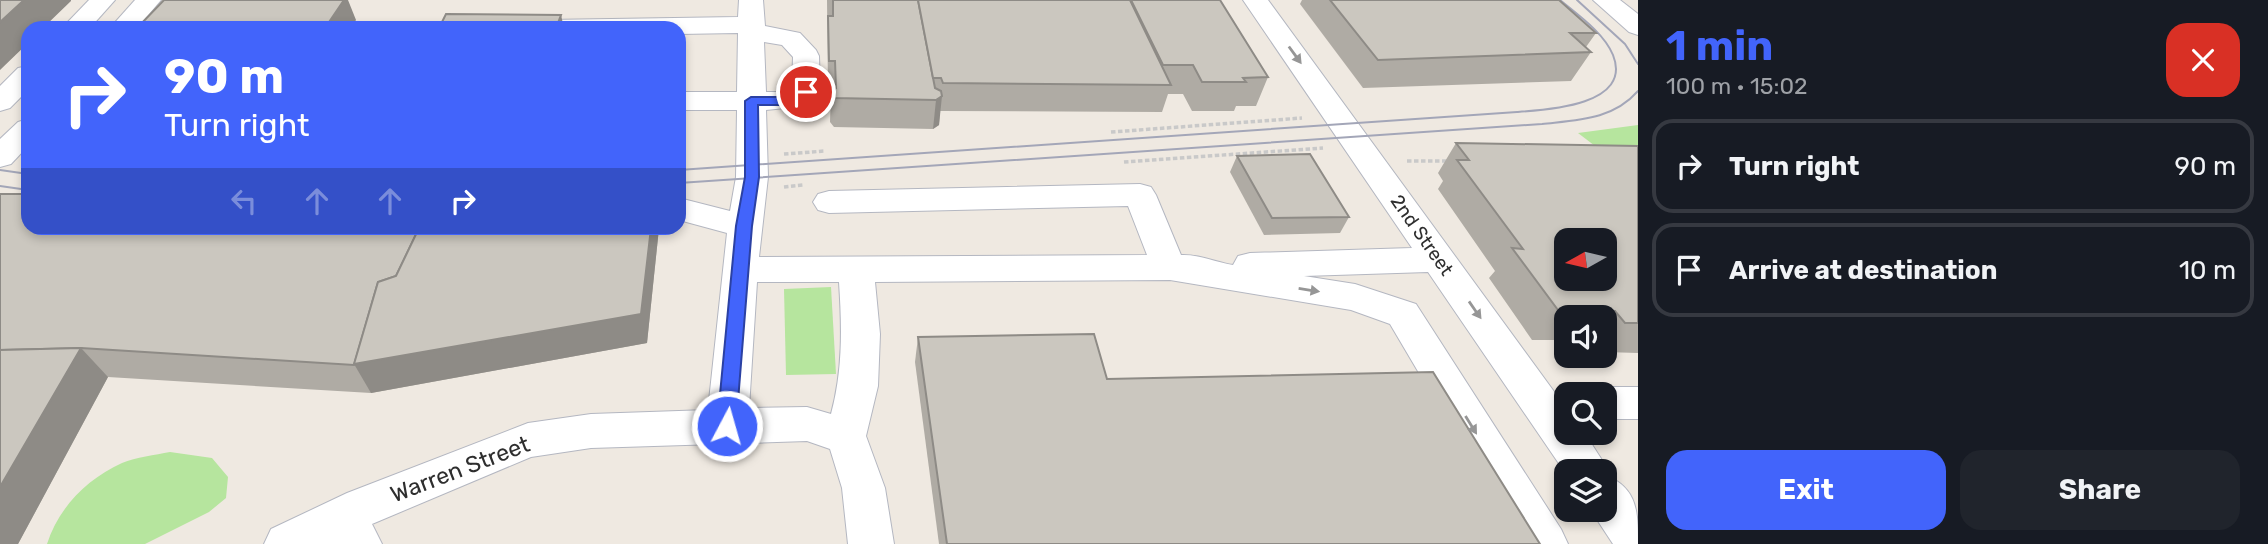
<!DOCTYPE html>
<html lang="en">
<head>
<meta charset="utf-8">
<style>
	:root { --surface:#171b24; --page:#20242c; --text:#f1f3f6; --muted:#9ea1a6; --line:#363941; --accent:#4264fb }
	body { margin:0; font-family:Rubik,sans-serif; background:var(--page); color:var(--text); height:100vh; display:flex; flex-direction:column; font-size:26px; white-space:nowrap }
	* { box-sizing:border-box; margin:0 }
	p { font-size:23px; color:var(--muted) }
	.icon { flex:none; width:38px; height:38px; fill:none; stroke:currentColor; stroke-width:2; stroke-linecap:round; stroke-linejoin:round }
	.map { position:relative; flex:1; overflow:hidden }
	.sheet { display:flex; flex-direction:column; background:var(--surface); width:630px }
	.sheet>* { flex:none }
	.hud { position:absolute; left:21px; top:21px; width:665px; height:214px; border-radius:21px; box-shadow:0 4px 10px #0003; background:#4264fb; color:#fff; overflow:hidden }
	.needle { width:46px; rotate:262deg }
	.fabs { position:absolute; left:1554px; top:228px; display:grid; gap:14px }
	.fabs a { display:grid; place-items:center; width:63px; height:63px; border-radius:14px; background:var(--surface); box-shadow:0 4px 10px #0003; font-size:35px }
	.pin { position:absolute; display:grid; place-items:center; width:60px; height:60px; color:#fff; margin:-30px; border:4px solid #fff; border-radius:50%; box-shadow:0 2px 7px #0007 }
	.me { position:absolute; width:77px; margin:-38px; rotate:6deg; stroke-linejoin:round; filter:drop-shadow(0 0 5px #0008) }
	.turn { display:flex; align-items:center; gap:24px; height:147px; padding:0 28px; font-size:32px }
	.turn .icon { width:91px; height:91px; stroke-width:2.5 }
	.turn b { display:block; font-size:49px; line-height:60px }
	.lanes { display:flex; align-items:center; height:66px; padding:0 28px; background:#0003; justify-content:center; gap:35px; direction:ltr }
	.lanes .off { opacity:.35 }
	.round { display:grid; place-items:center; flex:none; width:74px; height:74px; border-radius:21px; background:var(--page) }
	.headline { display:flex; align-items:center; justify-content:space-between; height:119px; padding:0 28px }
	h1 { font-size:42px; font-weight:700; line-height:52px; color:var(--accent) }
	.button { display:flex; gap:14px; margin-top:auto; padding:14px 28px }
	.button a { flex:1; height:80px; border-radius:21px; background:var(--accent); color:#fff; font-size:28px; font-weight:700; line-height:80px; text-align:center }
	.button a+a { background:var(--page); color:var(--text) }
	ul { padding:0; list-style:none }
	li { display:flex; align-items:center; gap:21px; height:94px; margin:0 14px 10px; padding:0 14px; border:4px solid var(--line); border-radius:21px }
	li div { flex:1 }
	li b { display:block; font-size:26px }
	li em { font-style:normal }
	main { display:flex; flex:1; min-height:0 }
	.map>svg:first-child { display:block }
</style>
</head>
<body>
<main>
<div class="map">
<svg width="1638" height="544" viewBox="0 0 1638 544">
	<rect width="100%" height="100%" fill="#efe9e1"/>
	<g fill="#b6e59e">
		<path d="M 1638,125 L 1638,156 L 1599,149 L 1578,133 Z"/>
		<path d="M 831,287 L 836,374 L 786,375 L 784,289 Z"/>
		<path d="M 170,452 L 212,458 L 228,477 L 226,498 L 209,512 L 145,544 L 47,544 C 59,507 87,479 122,463 C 136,457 155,455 170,452 Z"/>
	</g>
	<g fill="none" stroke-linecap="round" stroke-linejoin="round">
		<g stroke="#b4b7c1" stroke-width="2">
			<g id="minor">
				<path d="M 89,0 L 115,0 L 90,28 L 62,28 Z"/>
				<path d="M 135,0 L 161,0 L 137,28 L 110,28 Z"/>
				<path d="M 739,0 L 763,0 L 765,26 L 800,33 L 816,50 L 819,56 L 820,92 L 816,98 L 795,107 L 766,110 L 768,177 L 759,257 L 1147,255 L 1128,206 L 829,213 L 818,210 L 813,202 L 818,194 L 829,191 L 1140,184 L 1151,187 L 1156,195 L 1181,255 C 1199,254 1215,262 1233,265 L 1238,256 L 1250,253 L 1412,248 L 1243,0 L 1268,0 L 1566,408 L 1566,432 L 1584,432 L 1609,471 L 1607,476 C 1638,489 1638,513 1638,544 L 1613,544 L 1590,509 L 1605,509 L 1605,471 L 1566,471 L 1566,474 L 1428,272 L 1304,276 L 1355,284 L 1416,304 L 1561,529 L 1568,544 L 1520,544 L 1390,324 L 1351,310 L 1170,280 L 875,282 L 880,334 L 878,386 L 866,436 L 885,488 L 894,544 L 848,544 L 842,488 L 830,449 L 807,441 L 591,448 L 531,457 L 372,524 L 382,544 L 264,544 L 271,529 L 347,493 L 528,423 L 591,414 L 708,410 L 727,233 L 679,220 L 679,198 L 730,211 L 736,177 L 737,110 L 679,110 L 679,92 L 737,92 L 738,33 L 679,34 L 679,28 L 535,28 L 539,23 L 548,20 L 738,17 ZM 764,42 L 782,45 L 793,57 L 792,88 L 781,92 L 766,92 ZM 757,282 L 839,282 C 842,327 843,370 831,414 L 807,407 L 749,408 Z"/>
				<path d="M 1593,0 L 1620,0 L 1638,14 L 1638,35 L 1629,32 Z"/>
				<path d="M 28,66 L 28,90 L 10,108 L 0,111 L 0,86 L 18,68 Z"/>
				<path d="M 28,119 L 28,146 L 11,164 L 0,167 L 0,139 L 18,122 Z"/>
				<path d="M 1605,387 L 1638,387 L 1638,419 L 1605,419 L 1605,394 L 1590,394 Z"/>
			</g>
		</g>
		<g stroke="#c9c9c9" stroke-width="3.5" stroke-dasharray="4.5 2.5" stroke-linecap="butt">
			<path d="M 1111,132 L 1302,118"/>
			<path d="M 784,154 L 825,151"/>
			<path d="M 1407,161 L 1450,161"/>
			<path d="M 1124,162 L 1323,148"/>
			<path d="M 784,187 L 803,185"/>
		</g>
		<use href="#minor" fill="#fff" fill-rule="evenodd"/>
		<g stroke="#a3a6b8" stroke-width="2">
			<path d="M 1577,0 L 1625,44 L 1638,64"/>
			<path d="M 0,170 L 28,174"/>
			<path d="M 679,170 L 1517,112 C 1548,110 1633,105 1613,55 C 1604,33 1578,15 1560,0"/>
			<path d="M 679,183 L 1542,124 C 1577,120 1613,120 1638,91"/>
			<path d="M 0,186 L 28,190"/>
		</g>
	</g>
	<g fill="#afaba4">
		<path d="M 827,0 L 1220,0 L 1268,77 L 1256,106 L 1236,106 L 1234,111 L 1192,111 L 1183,94 L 1168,94 L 1162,112 L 940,111 L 939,125 L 933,129 L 834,127 L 830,122 L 831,93 L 835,90 L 828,89 Z"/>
		<path d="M 1302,0 L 1559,0 L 1596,33 L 1586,47 L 1591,52 L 1571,81 L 1363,88 L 1300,4 Z"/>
		<path d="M 1456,143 L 1638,146 L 1638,353 L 1605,352 L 1605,317 L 1566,317 L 1566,340 L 1532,340 L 1489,278 L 1495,271 L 1438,189 L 1443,181 L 1438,173 Z"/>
		<path d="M 1237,156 L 1349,217 L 1340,233 L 1264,235 L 1230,172 Z"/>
		<path d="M 28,228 L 659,228 L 647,343 L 371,393 L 108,377 L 18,544 L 0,544 Z"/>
		<path d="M 918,337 L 1107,379 L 1540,544 L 939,544 L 915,362 Z"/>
	</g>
	<g fill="#8e8b86">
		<path d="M 24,0 L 71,0 L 71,1 L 43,28 L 28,28 L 28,43 L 0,70 L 0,22 Z"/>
		<path d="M 344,0 L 348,0 L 356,20 L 351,28 L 325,28 Z"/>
		<path d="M 561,15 L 564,28 L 556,28 Z"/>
		<path d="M 942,96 L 939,125 L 933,129 L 936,100 Z"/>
		<path d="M 651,228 L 659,228 L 647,343 L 371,393 L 354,364 Z"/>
		<path d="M 81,348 L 108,377 L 18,544 L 0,544 L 0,487 Z"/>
	</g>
	<g fill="#cbc7bf" stroke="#8e8b86" stroke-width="2" fill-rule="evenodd">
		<path d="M 0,0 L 24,0 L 0,22 Z"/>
		<path d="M 164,0 L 344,0 L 325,28 L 137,28 Z"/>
		<path d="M 833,0 L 918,0 L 935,88 L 941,91 L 942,96 L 936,100 L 834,98 L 831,93 L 836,88 L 835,61 L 829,61 L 828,16 L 833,16 Z"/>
		<path d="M 918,0 L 1130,0 L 1171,85 L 943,83 L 941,78 L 933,78 Z"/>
		<path d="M 1131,0 L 1220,0 L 1268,77 L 1243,78 L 1246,82 L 1202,82 L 1193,65 L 1163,65 Z"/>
		<path d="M 1330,0 L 1559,0 L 1596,33 L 1570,33 L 1591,52 L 1378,60 Z"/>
		<path d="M 446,14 L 561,15 L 556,28 L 439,28 Z"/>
		<path d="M 1456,143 L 1638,146 L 1638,323 L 1625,323 L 1615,311 L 1558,310 L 1512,248 L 1523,249 L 1457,160 L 1469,160 ZM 1566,240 L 1605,240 L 1605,278 L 1566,278 Z"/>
		<path d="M 1310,154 L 1349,217 L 1272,218 L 1237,156 Z"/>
		<path d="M 0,194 L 28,194 L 28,228 L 419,228 L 396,276 L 378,282 L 354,365 L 81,348 L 0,350 Z"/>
		<path d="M 419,228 L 651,228 L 641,314 L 354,364 L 378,282 L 396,276 Z"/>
		<path d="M 1094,334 L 1107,379 L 1433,372 L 1540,544 L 947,544 L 918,337 Z"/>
		<path d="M 81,348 L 0,487 L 0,350 Z"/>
	</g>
	<defs><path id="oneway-solid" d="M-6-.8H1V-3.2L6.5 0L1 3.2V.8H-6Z" transform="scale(1.75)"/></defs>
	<g fill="#969696">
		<use href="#oneway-solid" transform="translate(1295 55) rotate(54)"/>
		<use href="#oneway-solid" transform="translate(1309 290) rotate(9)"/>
		<use href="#oneway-solid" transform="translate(1475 310) rotate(55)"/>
		<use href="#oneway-solid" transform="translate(1471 425) rotate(58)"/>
	</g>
	<path fill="#4264fb" stroke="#2b41a3" stroke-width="2" d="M 806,89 L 810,90 L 810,95 L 785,105 L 758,105 L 759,177 L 752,226 L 736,426 L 733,432 L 727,434 L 720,432 L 717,426 L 736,226 L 745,177 L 745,101 L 751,97 L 783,97 Z"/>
	<g text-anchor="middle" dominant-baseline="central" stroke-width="5" stroke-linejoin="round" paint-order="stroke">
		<g font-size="19" fill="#2e2e2e" stroke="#fff">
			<text transform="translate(1422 235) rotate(55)">2nd Street</text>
		</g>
		<g font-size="23" fill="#2e2e2e" stroke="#fff">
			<text transform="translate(460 469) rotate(-21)">Warren Street</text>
		</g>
	</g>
</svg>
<div class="fabs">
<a><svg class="needle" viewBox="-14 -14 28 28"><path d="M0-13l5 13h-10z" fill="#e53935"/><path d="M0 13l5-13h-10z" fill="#9ea1a6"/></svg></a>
<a><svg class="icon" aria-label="sound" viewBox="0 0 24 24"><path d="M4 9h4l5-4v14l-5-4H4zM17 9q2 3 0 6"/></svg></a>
<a><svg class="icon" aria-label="search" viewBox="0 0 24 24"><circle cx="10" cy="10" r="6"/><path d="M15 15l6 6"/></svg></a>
<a><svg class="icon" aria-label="layers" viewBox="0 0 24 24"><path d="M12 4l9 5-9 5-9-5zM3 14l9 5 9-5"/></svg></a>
</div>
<div class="pin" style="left:806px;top:92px;background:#d93025"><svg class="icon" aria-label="arrive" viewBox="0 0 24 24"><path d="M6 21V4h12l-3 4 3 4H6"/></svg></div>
<svg class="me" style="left:727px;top:426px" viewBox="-20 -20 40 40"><circle r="17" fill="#4264fb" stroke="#fff" stroke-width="3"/><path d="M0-11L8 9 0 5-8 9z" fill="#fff"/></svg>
<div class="hud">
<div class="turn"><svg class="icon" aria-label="right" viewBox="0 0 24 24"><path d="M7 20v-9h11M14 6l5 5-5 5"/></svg><div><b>90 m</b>Turn right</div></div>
<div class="lanes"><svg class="icon off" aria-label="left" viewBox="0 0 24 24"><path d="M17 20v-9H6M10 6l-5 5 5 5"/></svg><svg class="icon off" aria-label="ahead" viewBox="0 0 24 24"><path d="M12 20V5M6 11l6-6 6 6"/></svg><svg class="icon off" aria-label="ahead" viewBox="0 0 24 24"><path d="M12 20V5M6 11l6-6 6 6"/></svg><svg class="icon" aria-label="right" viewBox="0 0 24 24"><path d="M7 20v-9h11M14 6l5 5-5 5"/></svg></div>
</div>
</div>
<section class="sheet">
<div class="headline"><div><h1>1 min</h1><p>100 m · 15:02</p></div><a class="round" style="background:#d93025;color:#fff"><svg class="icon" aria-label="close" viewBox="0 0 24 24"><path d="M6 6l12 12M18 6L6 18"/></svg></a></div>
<ul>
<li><svg class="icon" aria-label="right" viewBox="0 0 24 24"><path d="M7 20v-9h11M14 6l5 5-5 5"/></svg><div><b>Turn right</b></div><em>90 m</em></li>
<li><svg class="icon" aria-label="arrive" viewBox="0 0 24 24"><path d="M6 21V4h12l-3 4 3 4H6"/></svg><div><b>Arrive at destination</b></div><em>10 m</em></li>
</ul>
<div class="button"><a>Exit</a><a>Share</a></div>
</section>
</main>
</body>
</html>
